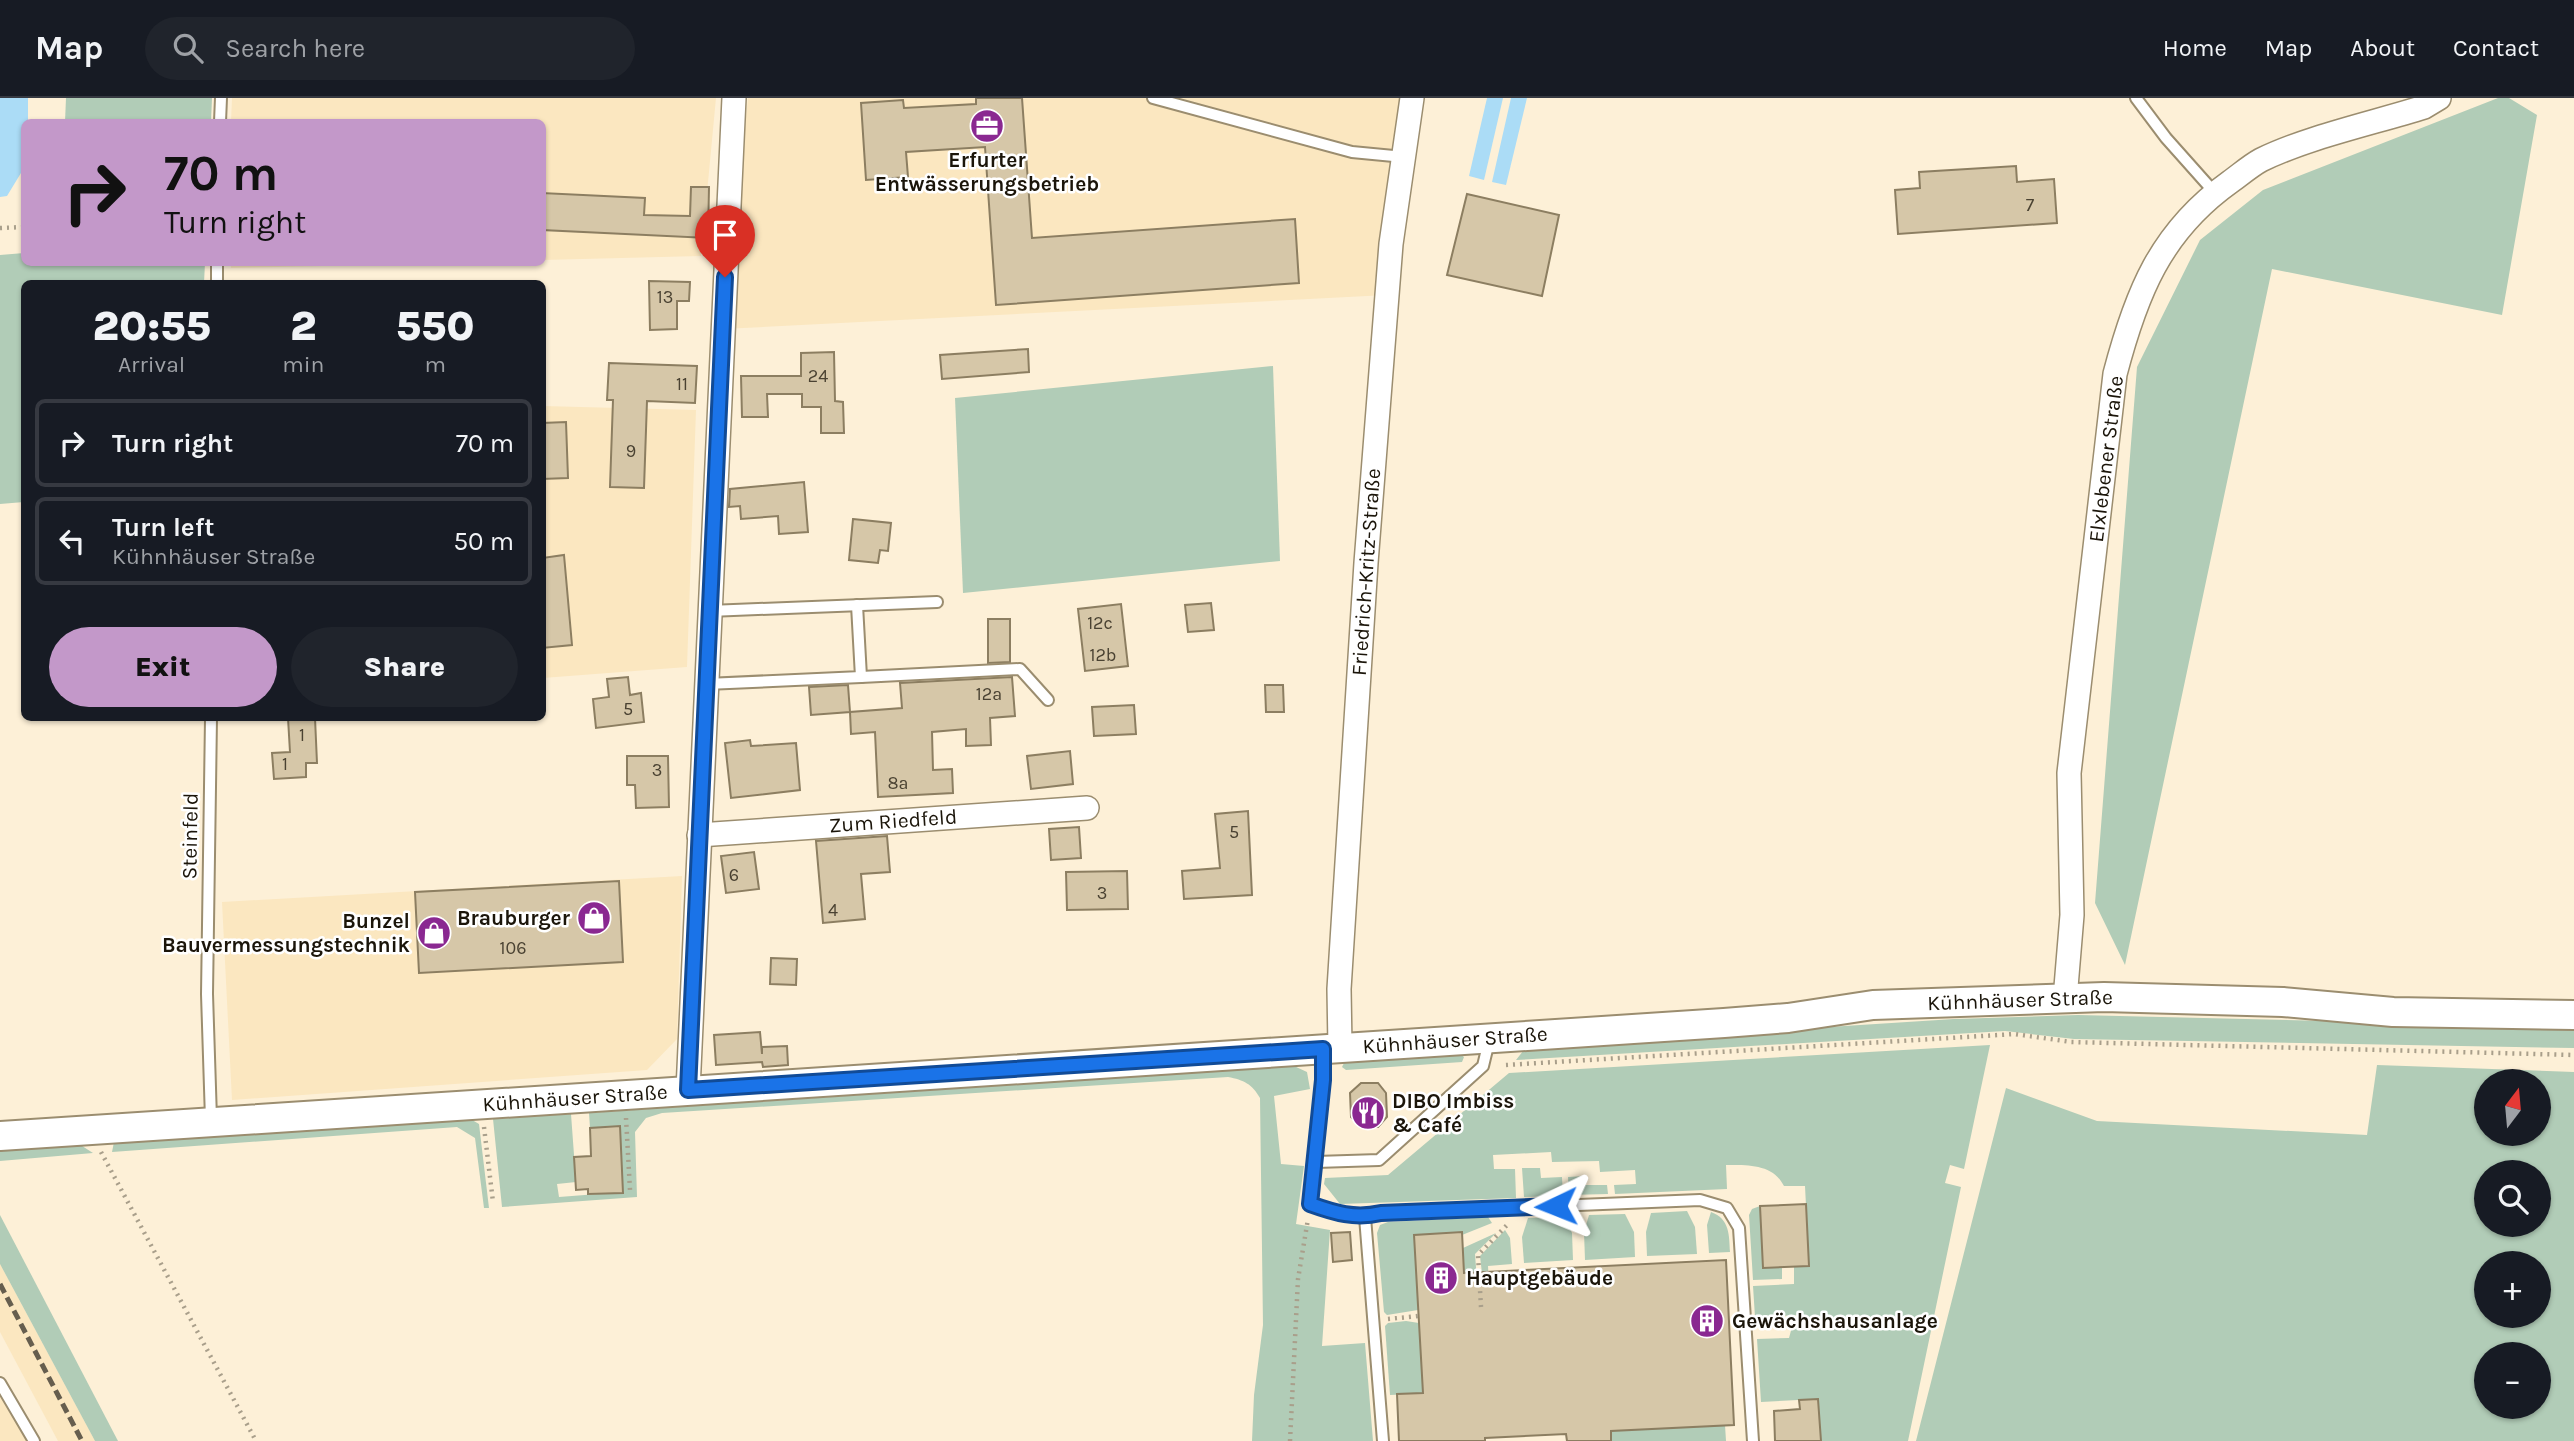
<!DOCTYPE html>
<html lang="en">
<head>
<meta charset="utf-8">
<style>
	:root { --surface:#171b24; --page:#20242c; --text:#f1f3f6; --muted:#9ea1a6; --line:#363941; --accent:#c398c9 }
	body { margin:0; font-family:Karla,sans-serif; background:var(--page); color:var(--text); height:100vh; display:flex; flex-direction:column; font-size:26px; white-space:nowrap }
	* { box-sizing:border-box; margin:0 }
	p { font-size:23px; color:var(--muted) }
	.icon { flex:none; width:38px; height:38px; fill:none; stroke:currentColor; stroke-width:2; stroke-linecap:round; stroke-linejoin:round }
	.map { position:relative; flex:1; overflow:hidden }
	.drawer { position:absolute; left:21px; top:182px; width:525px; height:441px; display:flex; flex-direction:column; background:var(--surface); border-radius:10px; box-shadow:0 2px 5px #0004 }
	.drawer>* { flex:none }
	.banner { position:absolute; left:21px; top:21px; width:525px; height:147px; border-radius:10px; box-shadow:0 2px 5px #0004; background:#c398c9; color:#111; overflow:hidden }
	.needle { width:46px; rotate:16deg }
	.controls { position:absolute; left:2474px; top:971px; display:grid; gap:14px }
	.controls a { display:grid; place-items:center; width:77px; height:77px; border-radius:50%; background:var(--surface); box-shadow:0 2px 5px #0004; font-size:35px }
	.pin { position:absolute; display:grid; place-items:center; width:60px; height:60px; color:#fff; margin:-72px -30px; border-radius:50% 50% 50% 0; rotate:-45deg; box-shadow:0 0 7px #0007 }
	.pin .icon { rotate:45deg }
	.me { position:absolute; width:77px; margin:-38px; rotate:268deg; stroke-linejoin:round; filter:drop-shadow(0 0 5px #0008) }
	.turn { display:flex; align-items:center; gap:24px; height:147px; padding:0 28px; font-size:32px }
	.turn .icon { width:91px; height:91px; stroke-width:2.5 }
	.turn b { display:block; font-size:49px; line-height:60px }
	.eta { display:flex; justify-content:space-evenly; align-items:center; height:119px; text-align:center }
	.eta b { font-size:42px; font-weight:800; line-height:49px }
	.button { display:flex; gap:14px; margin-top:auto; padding:14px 28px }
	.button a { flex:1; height:80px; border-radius:42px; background:var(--accent); color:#111; font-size:28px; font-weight:800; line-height:80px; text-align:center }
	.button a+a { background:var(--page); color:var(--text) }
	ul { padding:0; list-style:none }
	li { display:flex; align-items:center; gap:21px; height:88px; margin:0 14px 10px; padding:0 14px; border:4px solid var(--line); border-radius:10px }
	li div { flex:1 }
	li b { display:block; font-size:26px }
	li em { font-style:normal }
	header { display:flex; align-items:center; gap:42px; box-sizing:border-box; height:98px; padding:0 35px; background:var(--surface); border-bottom:2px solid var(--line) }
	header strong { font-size:33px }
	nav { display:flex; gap:38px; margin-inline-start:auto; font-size:24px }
	.search { width:490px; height:63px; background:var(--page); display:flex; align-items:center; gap:18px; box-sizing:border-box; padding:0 24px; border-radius:38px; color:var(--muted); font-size:26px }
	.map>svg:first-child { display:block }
</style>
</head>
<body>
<header>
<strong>Map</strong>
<div class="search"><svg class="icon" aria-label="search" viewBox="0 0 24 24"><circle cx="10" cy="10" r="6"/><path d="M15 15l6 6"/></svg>Search here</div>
<nav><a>Home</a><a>Map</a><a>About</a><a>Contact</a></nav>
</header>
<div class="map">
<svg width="2574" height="1343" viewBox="0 0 2574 1343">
	<rect width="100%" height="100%" fill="#fdf0d7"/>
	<g fill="#fbe7c0">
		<path d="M 232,0 L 716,0 L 701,158 L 543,162 L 542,24 L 231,24 Z"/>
		<path d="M 748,0 L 1424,0 L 1387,197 L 723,231 Z"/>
		<path d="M 231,164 L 460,164 L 460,165 L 231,170 Z"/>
		<path d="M 543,308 L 696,312 L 687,569 L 543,580 Z"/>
		<path d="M 682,778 L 677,941 L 647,972 L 232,1002 L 222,804 Z"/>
		<path d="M 0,1166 L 95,1343 L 58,1343 L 0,1234 Z"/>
		<path d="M 0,1294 L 28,1343 L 0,1343 Z"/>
	</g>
	<g fill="#b1ccb7" fill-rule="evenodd">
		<path d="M 66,0 L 212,0 L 211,24 L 65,24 Z"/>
		<path d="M 2498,0 L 2509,0 L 2537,17 L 2502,217 L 2272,171 L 2125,867 L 2095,805 L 2137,269 L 2200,142 L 2263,92 Z"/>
		<path d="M 24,155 L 24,164 L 205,165 L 204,185 L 24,186 L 24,404 L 0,406 L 0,157 Z"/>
		<path d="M 1273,268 L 1280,463 L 963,495 L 955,300 Z"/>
		<path d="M 2078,917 L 2574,929 L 2574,950 L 2074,941 L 2005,933 L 1516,962 L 1527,948 L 1954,921 Z"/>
		<path d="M 1990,947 L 1964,1071 L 1950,1067 L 1945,1085 L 1961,1089 L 1908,1343 L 1821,1343 L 1818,1301 L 1761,1304 L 1757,1241 L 1789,1240 L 1792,1229 L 1803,1227 L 1802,1217 L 1755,1219 L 1753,1188 L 1794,1186 L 1794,1169 L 1809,1168 L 1805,1088 L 1784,1088 C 1773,1066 1748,1067 1726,1067 L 1727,1091 L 1615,1096 L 1614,1087 L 1636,1086 L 1635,1072 L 1600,1074 L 1599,1063 L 1552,1064 L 1551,1054 L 1493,1057 L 1494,1071 L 1515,1071 L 1516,1100 L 1340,1106 L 1324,1086 L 1325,1080 L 1388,1077 L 1509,975 Z"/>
		<path d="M 1457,954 L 1464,959 L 1462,964 L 1346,972 L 1342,969 L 1345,963 Z"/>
		<path d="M 2377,967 L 2574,974 L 2574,1343 L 1916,1343 L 2006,990 L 2097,1023 L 2367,1037 ZM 2487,984 L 2539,984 L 2539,1036 L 2487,1036 ZM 2487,1074 L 2539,1074 L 2539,1127 L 2487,1127 ZM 2487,1166 L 2539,1166 L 2539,1218 L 2487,1218 ZM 2487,1256 L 2539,1256 L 2539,1309 L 2487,1309 Z"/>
		<path d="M 1294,968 L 1307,974 L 1310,991 L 1274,998 L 1281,1066 L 1304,1068 L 1296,1126 L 1330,1132 L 1322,1248 L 1365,1245 L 1373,1343 L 1252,1343 L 1254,1297 L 1263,1227 L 1260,1000 C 1252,986 1244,982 1228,979 L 662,1015 L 646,1020 L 635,1034 L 637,1099 L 502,1109 L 493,1021 L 571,1016 L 576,1084 L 557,1086 L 559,1099 L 623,1094 L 620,1028 L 590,1030 L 589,1015 Z"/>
		<path d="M 467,1019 L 479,1026 L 489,1110 L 484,1110 L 475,1040 L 457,1029 L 112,1054 L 114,1044 Z"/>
		<path d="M 79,1046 L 93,1055 L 0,1063 L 0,1050 Z"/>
		<path d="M 1522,1070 L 1540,1070 L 1541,1080 L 1562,1079 L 1563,1098 L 1524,1099 Z"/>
		<path d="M 1585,1078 L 1585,1087 L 1607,1087 L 1608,1096 L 1569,1097 L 1568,1079 Z"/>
		<path d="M 1760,1108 L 1763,1170 L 1782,1169 L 1782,1181 L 1753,1182 L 1749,1117 L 1752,1111 Z"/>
		<path d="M 1687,1113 L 1695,1129 L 1697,1156 L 1647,1158 L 1646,1134 L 1651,1115 Z"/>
		<path d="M 1711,1114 C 1730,1121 1729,1137 1730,1154 L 1709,1155 L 1707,1127 Z"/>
		<path d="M 1625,1116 L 1634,1134 L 1635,1159 L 1585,1162 L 1584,1134 L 1589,1117 Z"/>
		<path d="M 0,1117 L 118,1343 L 95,1343 L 0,1166 Z"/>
		<path d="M 1488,1119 L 1492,1125 L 1462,1137 L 1461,1134 L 1414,1137 L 1418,1212 L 1387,1217 L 1384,1214 L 1377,1135 L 1380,1127 L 1388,1124 Z"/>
		<path d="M 1565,1119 L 1572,1135 L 1573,1162 L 1524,1165 L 1522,1139 L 1528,1120 Z"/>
		<path d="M 1505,1132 L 1510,1140 L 1512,1166 L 1488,1168 L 1495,1289 L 1480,1158 Z"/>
		<path d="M 1496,1135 L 1475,1156 L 1479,1208 L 1466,1209 L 1463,1150 Z"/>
		<path d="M 1406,1223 L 1419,1225 L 1483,1293 L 1390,1297 L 1385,1228 L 1388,1225 Z"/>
		<path d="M 1725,1327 L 1726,1343 L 1611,1343 L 1611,1333 Z"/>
	</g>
	<g fill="#abdcf6">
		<path d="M 0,0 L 28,0 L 28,24 L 24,24 L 24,70 L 7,98 L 0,99 Z"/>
		<path d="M 1487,0 L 1503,0 L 1484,82 L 1469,78 Z"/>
		<path d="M 1511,0 L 1527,0 L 1506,87 L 1492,84 Z"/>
	</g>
	<g fill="#d6c7a8" stroke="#8c7e61" stroke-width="2">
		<path d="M 976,0 L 1022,0 L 1032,140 L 1295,121 L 1299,185 L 996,207 L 985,49 L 906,54 L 908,79 L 866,82 L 861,5 L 903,2 L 904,10 L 976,6 Z"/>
		<path d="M 2016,68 L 2017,84 L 2054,81 L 2057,125 L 1898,136 L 1895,92 L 1920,90 L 1919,74 Z"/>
		<path d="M 691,89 L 709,89 L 708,140 L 542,132 L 542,95 L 645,100 L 644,117 L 690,118 Z"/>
		<path d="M 1467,96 L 1559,117 L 1542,198 L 1447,177 Z"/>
		<path d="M 649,183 L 690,184 L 689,203 L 677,203 L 677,231 L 650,232 Z"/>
		<path d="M 1028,251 L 1029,274 L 942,281 L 940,257 Z"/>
		<path d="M 834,254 L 835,303 L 843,304 L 844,335 L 821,335 L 821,309 L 802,309 L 802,296 L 767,296 L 768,319 L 742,319 L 741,278 L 801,278 L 801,255 Z"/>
		<path d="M 609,265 L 697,268 L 695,305 L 647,303 L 644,390 L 610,389 L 613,302 L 607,302 Z"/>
		<path d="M 566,324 L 568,380 L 542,381 L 542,325 Z"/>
		<path d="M 804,384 L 808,434 L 779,436 L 778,418 L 741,421 L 740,408 L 729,409 L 730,391 Z"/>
		<path d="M 853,421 L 891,425 L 888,453 L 880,452 L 878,465 L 849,462 Z"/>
		<path d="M 564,457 L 572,547 L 542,550 L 542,460 Z"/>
		<path d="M 1211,505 L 1214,532 L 1188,534 L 1185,507 Z"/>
		<path d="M 1121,506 L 1128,568 L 1085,573 L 1078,511 Z"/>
		<path d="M 988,521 L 1010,521 L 1010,564 L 988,565 Z"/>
		<path d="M 628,579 L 630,597 L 641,595 L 644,624 L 596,630 L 593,601 L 609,599 L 607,581 Z"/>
		<path d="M 1012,579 L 1015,618 L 990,620 L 991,647 L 966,648 L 966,631 L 932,634 L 933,672 L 952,671 L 953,695 L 878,699 L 875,634 L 851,636 L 850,614 L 902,610 L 900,585 Z"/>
		<path d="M 848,587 L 850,614 L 811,617 L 809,589 Z"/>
		<path d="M 1265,587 L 1283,587 L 1284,614 L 1266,614 Z"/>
		<path d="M 1134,607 L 1136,636 L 1094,638 L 1092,609 Z"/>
		<path d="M 288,620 L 315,620 L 317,665 L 306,665 L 306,679 L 274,681 L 272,655 L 290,654 Z"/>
		<path d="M 750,642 L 751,648 L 796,645 L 800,692 L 731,700 L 725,645 Z"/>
		<path d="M 1070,653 L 1073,686 L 1031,691 L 1027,658 Z"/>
		<path d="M 627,658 L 668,658 L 669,709 L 636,710 L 635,687 L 627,687 Z"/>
		<path d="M 1248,713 L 1252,797 L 1184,801 L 1182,773 L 1220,770 L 1215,716 Z"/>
		<path d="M 1079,729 L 1081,760 L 1051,762 L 1049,731 Z"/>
		<path d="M 887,738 L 890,774 L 861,776 L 865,821 L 823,825 L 816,743 Z"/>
		<path d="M 754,754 L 759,791 L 726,795 L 721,758 Z"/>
		<path d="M 1127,773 L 1128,811 L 1067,812 L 1066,774 Z"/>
		<path d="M 619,783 L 623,864 L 419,875 L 415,794 Z"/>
		<path d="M 771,860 L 797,861 L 796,887 L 770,886 Z"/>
		<path d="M 760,934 L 762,956 L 762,949 L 787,948 L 788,967 L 763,969 L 762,964 L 716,967 L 714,937 Z"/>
		<path d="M 1361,985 L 1378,985 L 1386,995 L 1387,1019 L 1378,1029 L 1362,1029 L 1351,1019 L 1350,995 Z"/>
		<path d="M 620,1028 L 623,1095 L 588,1096 L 588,1091 L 576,1092 L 574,1059 L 591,1058 L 590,1030 Z"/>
		<path d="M 1806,1106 L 1809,1168 L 1763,1170 L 1760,1108 Z"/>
		<path d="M 1350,1134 L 1352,1162 L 1333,1164 L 1331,1135 Z"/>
		<path d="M 1462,1134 L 1464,1175 L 1726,1162 L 1734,1327 L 1611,1333 L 1611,1343 L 1567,1343 L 1566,1336 L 1485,1340 L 1485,1343 L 1399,1343 L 1397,1296 L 1423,1295 L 1414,1137 Z"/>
		<path d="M 1818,1301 L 1821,1343 L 1775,1343 L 1774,1313 L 1800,1311 L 1799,1302 Z"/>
	</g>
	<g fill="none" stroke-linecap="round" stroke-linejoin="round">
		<g stroke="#9b8d6f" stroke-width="14">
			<g id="service">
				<path d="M 1153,0 L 1352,54 L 1404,59"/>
				<path d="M 2136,0 L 2166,40 L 2215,95"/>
				<path d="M 220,24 L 221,0"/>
				<path d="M 217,186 L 217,164"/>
				<path d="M 709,513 L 937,504"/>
				<path d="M 861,579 L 1020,571 L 1048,602"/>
				<path d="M 706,586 L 861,579 L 857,507"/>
				<path d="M 211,620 L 207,896 L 211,1021"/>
				<path d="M 1323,952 L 1323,982 L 1310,1106 C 1335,1115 1355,1121 1381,1115 L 1700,1102 L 1727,1110 L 1739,1130 L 1753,1343"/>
				<path d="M 1316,1064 L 1379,1062 L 1483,968 L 1489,943"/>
				<path d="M 1365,1119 L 1383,1343"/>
				<path d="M 0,1285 L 34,1343"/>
			</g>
		</g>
		<g stroke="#9b8d6f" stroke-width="26">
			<g id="minor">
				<path d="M 699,737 L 1087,710"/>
				<path d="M 2065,901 L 2072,817 L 2069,675 L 2115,276 C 2136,196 2160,134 2230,84 C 2240,77 2250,68 2261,62 C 2308,39 2373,25 2424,9 L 2439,0"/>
				<path d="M 1340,949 L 1339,891 L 1366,465 L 1391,146 L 1412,0"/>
				<path d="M 688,992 L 734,0"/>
			</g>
		</g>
		<g stroke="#9b8d6f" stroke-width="32">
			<path id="tertiary" d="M 0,1038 L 1724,925 L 1788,920 L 1873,907 L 2104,899 L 2283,904 L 2393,914 L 2574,917"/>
		</g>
		<g stroke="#a99f8b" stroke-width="4.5" stroke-dasharray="2 5" stroke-linecap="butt">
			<path d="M 0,130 L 24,129"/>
			<path d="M 1506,967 L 2015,936 L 2071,944 L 2574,957"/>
			<path d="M 626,1020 L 630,1092"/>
			<path d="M 484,1029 L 493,1104"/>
			<path d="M 101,1054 L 256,1343"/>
			<path d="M 1481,1209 L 1478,1157 L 1509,1125"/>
			<path d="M 1388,1221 L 1419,1218"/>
			<path d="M 1290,1343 L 1298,1181 L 1308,1121"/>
		</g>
		<use href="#service" stroke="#fff" stroke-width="10"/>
		<use href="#minor" stroke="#fff" stroke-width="23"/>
		<use href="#tertiary" stroke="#fff" stroke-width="28"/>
		<path stroke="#665e4e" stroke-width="5" stroke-dasharray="10 5" stroke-linecap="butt" d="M 0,1186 L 82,1343"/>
	</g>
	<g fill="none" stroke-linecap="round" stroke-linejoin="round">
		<g stroke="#114b97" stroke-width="18">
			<path id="route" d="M 725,179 L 688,992 L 1323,951 L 1323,982 L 1310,1106 C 1335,1115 1355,1121 1381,1115 L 1556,1108"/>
		</g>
		<use href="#route" stroke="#1a73e8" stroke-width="12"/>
	</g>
	<defs>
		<g id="office-disc" transform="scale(1.75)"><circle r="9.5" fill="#8a2891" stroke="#fff"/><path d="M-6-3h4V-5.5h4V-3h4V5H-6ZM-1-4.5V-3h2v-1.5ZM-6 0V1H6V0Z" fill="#fff"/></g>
		<g id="shop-disc" transform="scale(1.75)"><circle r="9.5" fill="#8a2891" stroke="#fff"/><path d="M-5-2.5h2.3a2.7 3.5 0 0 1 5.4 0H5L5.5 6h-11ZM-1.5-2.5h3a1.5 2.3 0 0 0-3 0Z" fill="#fff"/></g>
		<g id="restaurant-disc" transform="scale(1.75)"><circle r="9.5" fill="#8a2891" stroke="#fff"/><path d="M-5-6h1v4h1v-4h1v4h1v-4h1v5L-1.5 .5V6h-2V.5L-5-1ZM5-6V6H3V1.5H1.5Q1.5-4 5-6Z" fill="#fff"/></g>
		<g id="building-disc" transform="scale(1.75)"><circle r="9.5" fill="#8a2891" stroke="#fff"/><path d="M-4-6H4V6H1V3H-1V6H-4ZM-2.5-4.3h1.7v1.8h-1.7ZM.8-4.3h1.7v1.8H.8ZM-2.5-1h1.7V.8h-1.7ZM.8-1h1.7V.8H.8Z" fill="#fff"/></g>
	</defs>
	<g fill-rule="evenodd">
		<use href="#office-disc" x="987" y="28"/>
		<use href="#shop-disc" x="594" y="820"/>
		<use href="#shop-disc" x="434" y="835"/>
		<use href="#restaurant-disc" x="1368" y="1015"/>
		<use href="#building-disc" x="1441" y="1180"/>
		<use href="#building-disc" x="1707" y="1223"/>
	</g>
	<g text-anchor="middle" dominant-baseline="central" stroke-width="5" stroke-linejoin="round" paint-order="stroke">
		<g font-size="18" fill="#4a4232">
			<text x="2030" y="107">7</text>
			<text x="665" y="199">13</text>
			<text x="818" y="278">24</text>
			<text x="682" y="286">11</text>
			<text x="631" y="353">9</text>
			<text x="1100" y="525">12c</text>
			<text x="1103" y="557">12b</text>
			<text x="989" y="596">12a</text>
			<text x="628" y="611">5</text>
			<text x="302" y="637">1</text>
			<text x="285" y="666">1</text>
			<text x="657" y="672">3</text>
			<text x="898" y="685">8a</text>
			<text x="1234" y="734">5</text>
			<text x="734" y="777">6</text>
			<text x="1102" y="795">3</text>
			<text x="833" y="812">4</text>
			<text x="513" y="850">106</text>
		</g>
		<g font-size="21" font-weight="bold" fill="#1b150a" stroke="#fff" text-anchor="start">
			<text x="987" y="62" text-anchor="middle">Erfurter<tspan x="987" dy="24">Entwässerungsbetrieb</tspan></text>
			<text x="570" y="820" text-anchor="end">Brauburger</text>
			<text x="410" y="823" text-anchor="end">Bunzel<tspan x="410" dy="24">Bauvermessungstechnik</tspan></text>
			<text x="1392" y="1003">DIBO Imbiss<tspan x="1392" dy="24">&amp; Café</tspan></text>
			<text x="1466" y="1180">Hauptgebäude</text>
			<text x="1732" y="1223">Gewächshausanlage</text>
		</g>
		<g font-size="21" fill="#1b150a" stroke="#fff">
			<text transform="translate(2106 361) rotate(-83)">Elxlebener Straße</text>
			<text transform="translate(1366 474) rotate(-86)">Friedrich-Kritz-Straße</text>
			<text transform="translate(893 723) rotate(-4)">Zum Riedfeld</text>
			<text transform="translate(190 738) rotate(-89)">Steinfeld</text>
			<text transform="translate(2020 902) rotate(-2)">Kühnhäuser Straße</text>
			<text transform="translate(1455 942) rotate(-4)">Kühnhäuser Straße</text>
			<text transform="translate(575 1000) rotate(-4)">Kühnhäuser Straße</text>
		</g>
	</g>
</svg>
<div class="controls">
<a><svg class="needle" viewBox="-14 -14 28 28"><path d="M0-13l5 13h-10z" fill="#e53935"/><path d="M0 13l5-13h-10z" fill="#9ea1a6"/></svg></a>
<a><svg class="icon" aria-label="search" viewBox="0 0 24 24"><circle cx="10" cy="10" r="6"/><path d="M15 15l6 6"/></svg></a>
<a>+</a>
<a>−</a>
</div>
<div class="pin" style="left:725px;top:179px;background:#d93025"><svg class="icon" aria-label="arrive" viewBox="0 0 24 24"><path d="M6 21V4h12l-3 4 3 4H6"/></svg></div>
<svg class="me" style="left:1556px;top:1108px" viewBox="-20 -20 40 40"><path d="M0-17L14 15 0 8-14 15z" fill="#1a73e8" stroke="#fff" stroke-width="4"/></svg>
<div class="banner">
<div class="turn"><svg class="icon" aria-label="right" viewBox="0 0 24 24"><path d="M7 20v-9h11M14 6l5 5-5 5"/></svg><div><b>70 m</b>Turn right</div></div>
</div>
<section class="drawer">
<div class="eta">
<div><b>20:55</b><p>Arrival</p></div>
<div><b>2</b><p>min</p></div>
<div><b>550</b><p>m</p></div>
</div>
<ul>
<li><svg class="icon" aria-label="right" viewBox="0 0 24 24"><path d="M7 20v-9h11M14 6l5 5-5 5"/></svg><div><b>Turn right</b></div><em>70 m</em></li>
<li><svg class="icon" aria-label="left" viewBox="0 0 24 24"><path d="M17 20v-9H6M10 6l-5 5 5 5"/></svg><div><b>Turn left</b><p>Kühnhäuser Straße</p></div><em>50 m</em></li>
</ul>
<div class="button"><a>Exit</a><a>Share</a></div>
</section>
</div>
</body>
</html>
